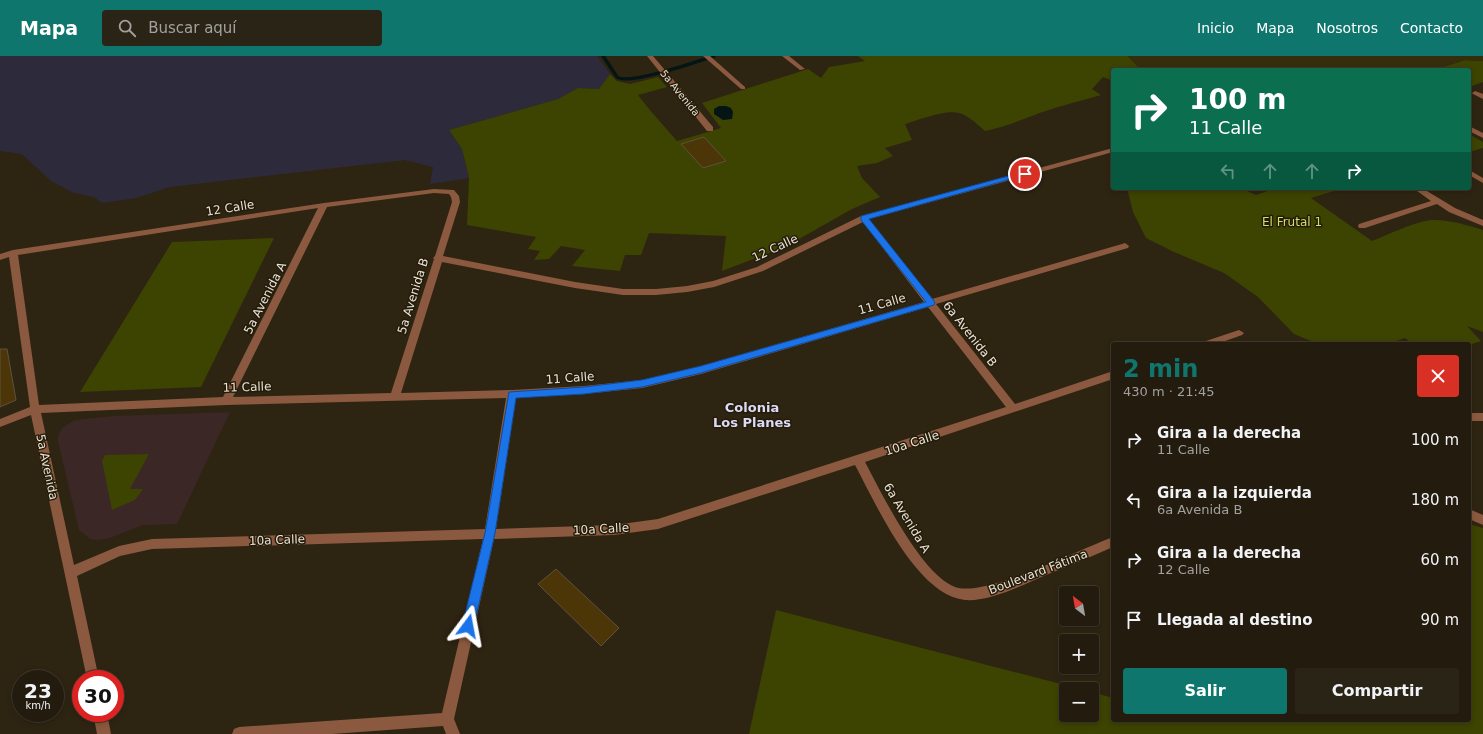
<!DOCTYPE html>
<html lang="es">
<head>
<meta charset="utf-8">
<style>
	:root { --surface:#221b0e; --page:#2a2417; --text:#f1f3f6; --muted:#a2a19e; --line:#3f392e; --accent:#0f766e }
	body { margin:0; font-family:"DejaVu Sans",sans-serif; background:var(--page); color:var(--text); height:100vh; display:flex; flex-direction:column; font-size:15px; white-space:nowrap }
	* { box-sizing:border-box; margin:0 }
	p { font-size:13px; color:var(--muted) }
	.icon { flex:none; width:22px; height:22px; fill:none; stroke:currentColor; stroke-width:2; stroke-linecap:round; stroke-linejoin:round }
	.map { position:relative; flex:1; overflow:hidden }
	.side { position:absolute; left:1111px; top:286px; width:360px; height:380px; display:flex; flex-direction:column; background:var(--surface); border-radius:4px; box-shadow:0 2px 6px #0003,0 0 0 1px var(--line) }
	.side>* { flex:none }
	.hud { position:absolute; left:1111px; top:12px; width:360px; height:122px; border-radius:4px; box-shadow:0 2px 6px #0003,0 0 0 1px var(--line); background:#0b6e4f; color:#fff; overflow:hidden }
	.needle { width:26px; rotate:329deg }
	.fabs { position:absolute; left:1059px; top:530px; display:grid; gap:8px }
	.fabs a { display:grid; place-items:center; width:40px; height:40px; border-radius:4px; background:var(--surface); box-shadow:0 2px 6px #0003,0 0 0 1px var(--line); font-size:20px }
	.speed { position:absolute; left:12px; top:614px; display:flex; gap:8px; font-size:20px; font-weight:700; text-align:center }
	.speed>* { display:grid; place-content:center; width:52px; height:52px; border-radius:50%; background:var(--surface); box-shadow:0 2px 6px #0003,0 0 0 1px var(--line); line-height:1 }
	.speed small { font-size:10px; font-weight:400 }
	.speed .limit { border:6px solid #d22; background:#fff; color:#111 }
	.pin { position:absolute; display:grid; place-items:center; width:34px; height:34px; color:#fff; margin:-17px; border:2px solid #fff; border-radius:50%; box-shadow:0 1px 4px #0007 }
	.me { position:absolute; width:44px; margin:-22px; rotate:13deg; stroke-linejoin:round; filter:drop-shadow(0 0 3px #0008) }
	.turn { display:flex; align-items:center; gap:14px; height:84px; padding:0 12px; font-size:18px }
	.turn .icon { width:52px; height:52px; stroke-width:2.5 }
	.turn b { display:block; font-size:28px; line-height:34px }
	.lanes { display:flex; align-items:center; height:38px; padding:0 12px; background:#0003; justify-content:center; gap:20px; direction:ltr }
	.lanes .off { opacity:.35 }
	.round { display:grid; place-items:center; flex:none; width:42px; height:42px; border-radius:4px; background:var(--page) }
	.summary { display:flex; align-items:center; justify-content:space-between; height:68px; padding:0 12px }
	h1 { font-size:24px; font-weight:700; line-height:30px; color:var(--accent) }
	.primary-button { display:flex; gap:8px; margin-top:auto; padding:8px 12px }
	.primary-button a { flex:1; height:46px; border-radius:4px; background:var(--accent); color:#fff; font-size:16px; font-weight:700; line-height:46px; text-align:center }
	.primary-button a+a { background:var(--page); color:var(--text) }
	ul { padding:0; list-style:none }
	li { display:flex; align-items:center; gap:12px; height:60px; padding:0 12px }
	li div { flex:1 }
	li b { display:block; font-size:15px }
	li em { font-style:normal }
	header { display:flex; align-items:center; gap:24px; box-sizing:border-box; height:56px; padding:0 20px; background:var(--accent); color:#fff }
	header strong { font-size:19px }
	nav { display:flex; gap:22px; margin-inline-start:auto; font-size:14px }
	.search { width:280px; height:36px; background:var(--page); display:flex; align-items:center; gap:10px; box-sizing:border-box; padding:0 14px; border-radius:4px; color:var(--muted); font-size:15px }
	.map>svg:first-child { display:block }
</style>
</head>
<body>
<header>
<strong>Mapa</strong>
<div class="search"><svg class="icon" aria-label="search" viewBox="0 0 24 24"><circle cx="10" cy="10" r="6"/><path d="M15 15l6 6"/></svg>Buscar aquí</div>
<nav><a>Inicio</a><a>Mapa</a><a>Nosotros</a><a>Contacto</a></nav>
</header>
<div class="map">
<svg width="1483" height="678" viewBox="0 0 1483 678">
	<rect width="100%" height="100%" fill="#2e2412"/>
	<path fill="#2d2b3b" d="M 0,0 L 597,0 L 610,18 L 599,33 L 578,32 L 558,43 L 449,74 L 462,93 L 469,122 L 430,128 L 433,111 L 405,104 L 170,131 L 136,142 L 102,147 L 94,141 L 74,137 L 51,125 L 22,98 L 0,95 Z"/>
	<path fill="#3b2725" d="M 230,356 L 177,468 L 143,469 L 110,482 L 98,484 L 90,483 L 79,474 L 58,385 L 58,380 L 62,372 L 75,364 L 114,360 Z"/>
	<g fill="#3d4300">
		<path d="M 858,0 L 1128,0 L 1139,12 L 1145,14 L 1113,14 L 1113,25 L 1103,21 L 1092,33 L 1101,39 C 1078,46 1054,51 1032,60 C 1016,66 1002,72 985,75 C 977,68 969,60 959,57 C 947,53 918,64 905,68 L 912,84 L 885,92 L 893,100 L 877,107 L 857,110 L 862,122 L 880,141 L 852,153 L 785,191 L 722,215 L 726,180 L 649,177 L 641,199 L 625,199 L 620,215 L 572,210 L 585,194 L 561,190 L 549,203 L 534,204 L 540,195 L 528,193 L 536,181 L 467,169 L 469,122 L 462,93 L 449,74 L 558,43 L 578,32 L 599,33 L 610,18 L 617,25 L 630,28 L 658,21 L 667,31 L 638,39 L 649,53 L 677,85 L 721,72 L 702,47 L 808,13 L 821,22 L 829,11 L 865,5 Z"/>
		<path d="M 1465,4 L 1483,5 L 1483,26 L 1469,31 L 1469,14 L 1433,14 Z"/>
		<path d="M 1469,78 L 1483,86 L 1483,92 L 1469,96 Z"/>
		<path d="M 1127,132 L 1240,132 L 1256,139 L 1276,132 L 1312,132 L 1316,135 L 1325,132 L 1344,132 L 1311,142 L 1372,185 C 1390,178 1413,166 1431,164 C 1448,163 1467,169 1483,174 L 1483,276 L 1467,270 L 1481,285 L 1469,289 L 1413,288 L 1405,282 L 1388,288 L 1318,288 L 1294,278 L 1258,241 L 1224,217 L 1174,196 L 1146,182 L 1133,156 Z"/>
		<path d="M 274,182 L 201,331 L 80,336 L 172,186 Z"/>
		<path d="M 149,398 L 130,433 L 143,433 L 135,444 L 112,454 L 102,405 L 105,399 Z"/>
		<path d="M 1469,468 L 1483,472 L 1483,678 L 749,678 L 776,554 L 1080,633 L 1066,633 L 1066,659 L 1092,659 L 1092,636 L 1113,642 L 1113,664 L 1469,664 Z"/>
	</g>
	<path fill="#352d0c" d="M 1128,0 L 1483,0 L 1483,5 L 1465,4 L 1433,14 L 1145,14 L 1139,12 Z"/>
	<path fill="#051415" d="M 719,50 L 726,50 L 731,52 L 733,56 L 732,63 L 723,64 L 714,58 L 714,53 Z"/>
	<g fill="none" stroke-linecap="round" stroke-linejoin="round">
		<path stroke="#051415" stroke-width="3.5" d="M 603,0 L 617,21 C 628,30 699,5 714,0"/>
	</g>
	<g fill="#4c3608" stroke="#5d523f">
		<path d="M 704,81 L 726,105 L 703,112 L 681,88 Z"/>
		<path d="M 0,293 L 7,293 L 16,344 L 0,351 Z"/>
		<path d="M 556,513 L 619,572 L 601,590 L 538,528 Z"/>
	</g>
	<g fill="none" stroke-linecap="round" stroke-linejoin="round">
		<g fill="#8b593f" fill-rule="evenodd">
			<path d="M 647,0 L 653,0 L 713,71 L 713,75 L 707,75 Z"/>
			<path d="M 703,0 L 710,0 L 745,31 L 745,33 L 741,33 Z"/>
			<path d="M 782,0 L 789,0 L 805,13 L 800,14 Z"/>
			<path d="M 1475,35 L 1483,38 L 1483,43 L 1473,38 L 1472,37 Z"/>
			<path d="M 1469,70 L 1483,77 L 1483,82 L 1469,75 Z"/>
			<path d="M 1113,92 L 1113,96 L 869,163 L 932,243 L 1122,188 L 1125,187 L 1129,190 L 1128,192 L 936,248 L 1015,348 L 1113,315 L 1113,323 L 865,406 C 882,438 921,518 955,531 C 985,542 1080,493 1113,481 L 1113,491 C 1091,501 1068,510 1046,519 C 1023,529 989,546 965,544 C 916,539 876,448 855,409 L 658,473 L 614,479 L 494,483 L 454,663 L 460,678 L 446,678 L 443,670 L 332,678 L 232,678 L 234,673 L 239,671 L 442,657 L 483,483 L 152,493 L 120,500 L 77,520 L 99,623 L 87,623 L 31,359 L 0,371 L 0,363 L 30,351 L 9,201 L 0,204 L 0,198 L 13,194 L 324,147 L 434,133 L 454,134 L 459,140 L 460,146 L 443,200 L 575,226 L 623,233 L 656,233 L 687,230 L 713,225 L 757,211 L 861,160 ZM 434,137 L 449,138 L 451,141 L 452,146 L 435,200 L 433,202 L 434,203 L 391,337 L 233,341 L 327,151 ZM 318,152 L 223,341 L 39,349 L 18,199 ZM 863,166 L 924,246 L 701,310 L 642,324 L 584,330 L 512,334 L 401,337 L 442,206 L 575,232 L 623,239 L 656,239 L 687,236 L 714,231 L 763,215 ZM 928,251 L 1006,351 L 658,463 L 614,469 L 496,473 L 516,342 L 584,338 L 642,332 L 701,318 ZM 506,342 L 485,473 L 152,483 L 119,490 L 74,509 L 41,357 L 226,349 Z"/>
			<path d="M 1469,114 L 1483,122 L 1483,127 L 1469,119 Z"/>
			<path d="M 1413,132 L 1422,132 L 1455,152 L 1483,164 L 1483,170 L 1449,156 L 1437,148 L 1365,172 L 1359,172 L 1358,170 L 1359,168 L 1431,145 Z"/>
			<path d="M 1239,274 L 1244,277 L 1242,279 L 1217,288 L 1201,288 L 1203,286 Z"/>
			<rect x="1469" y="357" width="14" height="8"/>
			<path d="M 1469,453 L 1483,459 L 1483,469 L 1469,463 Z"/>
			<path d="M 93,657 L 107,657 L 111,678 L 97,678 Z"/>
		</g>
	</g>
	<path fill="#1a73e8" stroke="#114b97" d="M 1023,116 L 1029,118 L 869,163 L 934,245 L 935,247 L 934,249 L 701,317 L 642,331 L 584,338 L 516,342 L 495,477 L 474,570 L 472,574 L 468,575 L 464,574 L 462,570 L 485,477 L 509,336 L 584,331 L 642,324 L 701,310 L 926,246 L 861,164 L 861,160 Z"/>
	<g text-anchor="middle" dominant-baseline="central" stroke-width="3" stroke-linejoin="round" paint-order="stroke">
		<g font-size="10" fill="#e8e2d7" stroke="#241b09">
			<text transform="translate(680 37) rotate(51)">5a Avenida</text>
		</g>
		<g font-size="12" fill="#e8e2d7" stroke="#241b09">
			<text transform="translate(230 152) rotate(-9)">12 Calle</text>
			<text transform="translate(775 192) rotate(-25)">12 Calle</text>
			<text transform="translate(413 240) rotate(-73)">5a Avenida B</text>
			<text transform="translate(265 242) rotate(-63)">5a Avenida A</text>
			<text transform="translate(882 248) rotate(-16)">11 Calle</text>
			<text transform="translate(970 278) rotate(52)">6a Avenida B</text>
			<text transform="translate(570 322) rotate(-4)">11 Calle</text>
			<text transform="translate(247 331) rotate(-2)">11 Calle</text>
			<text transform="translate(912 387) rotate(-18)">10a Calle</text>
			<text transform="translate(47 411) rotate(78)">5a Avenida</text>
			<text transform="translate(907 462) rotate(59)">6a Avenida A</text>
			<text transform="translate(601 473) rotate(-3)">10a Calle</text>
			<text transform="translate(277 484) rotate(-2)">10a Calle</text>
			<text transform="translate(1038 516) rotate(-21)">Boulevard Fátima</text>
		</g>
		<g font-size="12" fill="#d1df6c" stroke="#241b09">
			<text x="1292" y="166">El Frutal 1</text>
		</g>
		<g font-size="13" font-weight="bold" fill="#dddaf8" stroke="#241b09">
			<text x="752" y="351">Colonia<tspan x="752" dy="15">Los Planes</tspan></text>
		</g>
	</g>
</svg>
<div class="fabs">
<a><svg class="needle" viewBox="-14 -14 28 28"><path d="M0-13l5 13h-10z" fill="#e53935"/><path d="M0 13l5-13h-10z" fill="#a2a19e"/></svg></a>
<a>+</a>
<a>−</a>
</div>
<div class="speed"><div>23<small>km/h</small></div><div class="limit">30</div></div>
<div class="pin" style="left:1025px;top:118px;background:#d93025"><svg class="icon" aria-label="arrive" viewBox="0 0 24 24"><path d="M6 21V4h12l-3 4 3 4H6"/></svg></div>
<svg class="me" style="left:468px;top:570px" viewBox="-20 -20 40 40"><path d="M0-17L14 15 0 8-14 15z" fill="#1a73e8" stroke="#fff" stroke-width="4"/></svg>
<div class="hud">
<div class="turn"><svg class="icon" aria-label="right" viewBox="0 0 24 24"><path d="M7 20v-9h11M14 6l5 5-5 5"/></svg><div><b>100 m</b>11 Calle</div></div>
<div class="lanes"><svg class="icon off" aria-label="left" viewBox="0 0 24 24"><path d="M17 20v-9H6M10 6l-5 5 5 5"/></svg><svg class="icon off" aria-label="ahead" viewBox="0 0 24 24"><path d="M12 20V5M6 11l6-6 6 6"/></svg><svg class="icon off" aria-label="ahead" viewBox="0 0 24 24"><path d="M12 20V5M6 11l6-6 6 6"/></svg><svg class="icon" aria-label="right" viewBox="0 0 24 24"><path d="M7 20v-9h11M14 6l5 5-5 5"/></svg></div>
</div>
<section class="side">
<div class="summary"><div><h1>2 min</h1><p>430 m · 21:45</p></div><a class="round" style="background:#d93025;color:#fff"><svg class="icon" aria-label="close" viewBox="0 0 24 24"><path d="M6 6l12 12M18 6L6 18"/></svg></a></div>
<ul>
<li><svg class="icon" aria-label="right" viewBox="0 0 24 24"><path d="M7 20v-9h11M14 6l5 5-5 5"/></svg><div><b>Gira a la derecha</b><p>11 Calle</p></div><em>100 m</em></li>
<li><svg class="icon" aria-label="left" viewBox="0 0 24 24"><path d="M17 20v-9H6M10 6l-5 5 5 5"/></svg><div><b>Gira a la izquierda</b><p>6a Avenida B</p></div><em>180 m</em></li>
<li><svg class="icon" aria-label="right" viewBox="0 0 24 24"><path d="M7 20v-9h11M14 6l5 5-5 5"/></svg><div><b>Gira a la derecha</b><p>12 Calle</p></div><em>60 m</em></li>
<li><svg class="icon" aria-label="arrive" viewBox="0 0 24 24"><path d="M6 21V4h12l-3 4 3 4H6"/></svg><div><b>Llegada al destino</b></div><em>90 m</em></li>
</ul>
<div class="primary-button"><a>Salir</a><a>Compartir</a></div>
</section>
</div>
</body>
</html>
